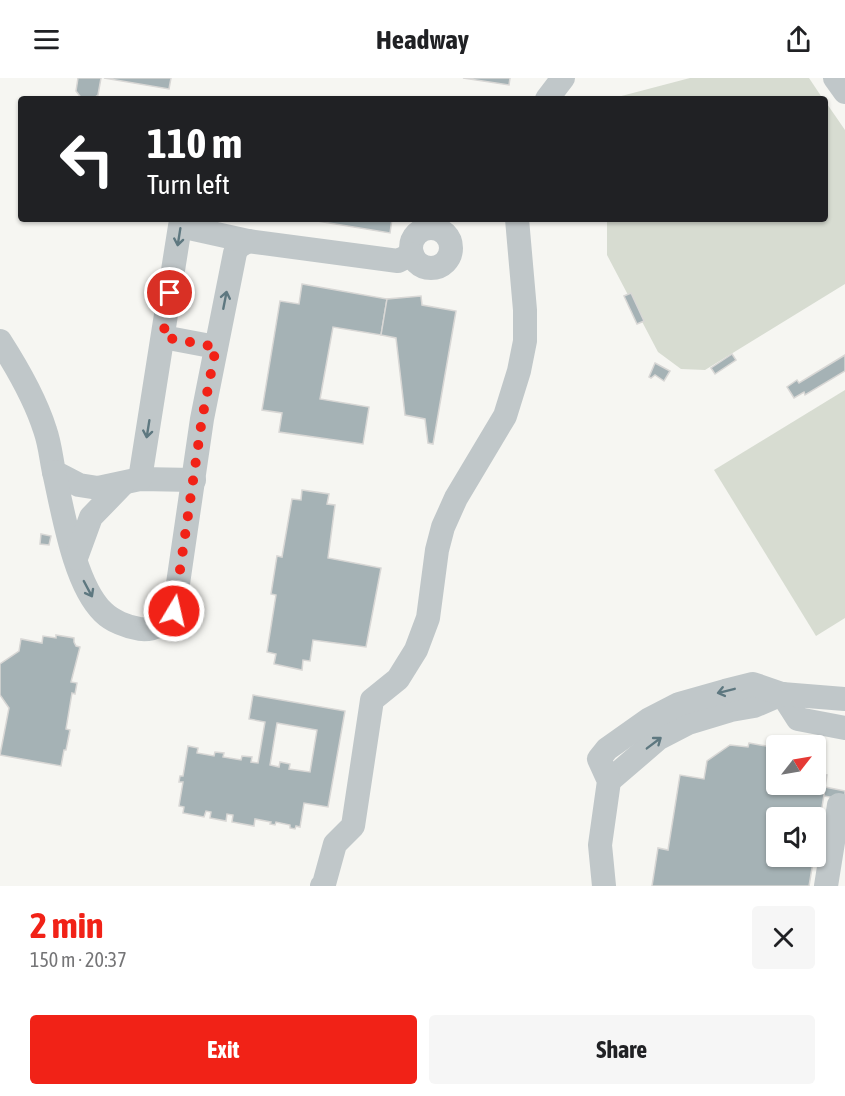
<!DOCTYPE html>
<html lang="en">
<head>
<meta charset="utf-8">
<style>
	:root { --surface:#fff; --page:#f6f6f6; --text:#202124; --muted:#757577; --accent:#f12217 }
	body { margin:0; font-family:"Asap Condensed",sans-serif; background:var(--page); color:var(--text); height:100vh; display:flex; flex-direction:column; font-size:22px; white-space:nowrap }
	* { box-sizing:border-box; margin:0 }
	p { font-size:20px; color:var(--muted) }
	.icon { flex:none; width:33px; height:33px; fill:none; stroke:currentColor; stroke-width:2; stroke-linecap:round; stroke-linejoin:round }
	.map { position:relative; height:808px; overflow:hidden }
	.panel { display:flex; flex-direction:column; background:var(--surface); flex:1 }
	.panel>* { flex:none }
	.banner { position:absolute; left:18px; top:18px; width:810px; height:126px; border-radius:6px; box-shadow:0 2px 4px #0004; background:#202124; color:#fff; overflow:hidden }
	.needle { width:39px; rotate:59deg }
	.buttons { position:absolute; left:766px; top:657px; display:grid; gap:12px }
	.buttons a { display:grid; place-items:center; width:60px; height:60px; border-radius:6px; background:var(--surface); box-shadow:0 2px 4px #0004; font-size:30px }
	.pin { position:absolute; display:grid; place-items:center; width:51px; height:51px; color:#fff; margin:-26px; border:3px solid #fff; border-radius:50%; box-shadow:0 2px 6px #0007 }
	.me { position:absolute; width:66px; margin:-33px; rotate:9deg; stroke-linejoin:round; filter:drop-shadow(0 0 4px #0008) }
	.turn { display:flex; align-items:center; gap:21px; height:126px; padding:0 30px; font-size:27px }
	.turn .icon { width:78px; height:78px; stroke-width:2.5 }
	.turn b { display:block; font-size:42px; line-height:51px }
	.round { display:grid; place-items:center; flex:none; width:63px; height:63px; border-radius:6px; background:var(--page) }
	.summary { display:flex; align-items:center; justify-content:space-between; height:102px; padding:0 30px }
	h1 { font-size:36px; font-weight:700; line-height:45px; color:var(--accent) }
	.action { display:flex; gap:12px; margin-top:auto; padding:12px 30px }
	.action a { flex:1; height:69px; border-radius:6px; background:var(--accent); color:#fff; font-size:24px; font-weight:700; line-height:69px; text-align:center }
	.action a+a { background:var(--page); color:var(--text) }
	header { display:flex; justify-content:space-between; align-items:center; height:78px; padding:0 30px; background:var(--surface); font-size:27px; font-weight:700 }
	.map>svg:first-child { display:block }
</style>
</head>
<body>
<header><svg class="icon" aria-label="menu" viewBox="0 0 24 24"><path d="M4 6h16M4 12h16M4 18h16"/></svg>Headway<svg class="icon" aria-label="share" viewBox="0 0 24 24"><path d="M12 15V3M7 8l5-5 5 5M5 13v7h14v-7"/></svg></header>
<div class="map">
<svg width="845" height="808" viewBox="0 0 845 808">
	<rect width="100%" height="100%" fill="#f6f6f2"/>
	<g fill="#d7dcd1">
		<path d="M 690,0 L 809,0 L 823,21 L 610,21 Z"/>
		<path d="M 825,23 L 845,52 L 845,206 L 705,292 L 681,291 L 658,274 L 607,177 L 607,141 L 825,141 Z"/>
		<path d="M 845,312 L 845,540 L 816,558 L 714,392 Z"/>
	</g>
	<g fill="#a5b2b5" stroke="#d8d7d5" stroke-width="1.5" fill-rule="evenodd">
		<path d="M 78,0 L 101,0 L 98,17 L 92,21 L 82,21 L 76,13 Z"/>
		<path d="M 104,0 L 171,0 L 169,11 Z"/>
		<path d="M 463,0 L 510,0 L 509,7 Z"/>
		<path d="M 305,141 L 392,141 L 390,155 Z"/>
		<path d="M 302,206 L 387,221 L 381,257 L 333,249 L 320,321 L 369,329 L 363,366 L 279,354 L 282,335 L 262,332 L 280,223 L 299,226 Z"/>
		<path d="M 631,215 L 644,243 L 637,246 L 624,218 Z"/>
		<path d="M 421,218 L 422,227 L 456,233 L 433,366 L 428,365 L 425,341 L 405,337 L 396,260 L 381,257 L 387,221 Z"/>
		<path d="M 732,276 L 736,282 L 715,296 L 711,290 Z"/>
		<path d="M 845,277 L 845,293 L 805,317 L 804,314 L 794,320 L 787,309 L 797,302 L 799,305 Z"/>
		<path d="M 655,285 L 670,293 L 664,303 L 655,297 L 651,300 L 649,299 Z"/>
		<path d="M 302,412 L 329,416 L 327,426 L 335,427 L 328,480 L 381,490 L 366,569 L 313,562 L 310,583 L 303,582 L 302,592 L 274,586 L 276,576 L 267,574 L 276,517 L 271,516 L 277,478 L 282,479 L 292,421 L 301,422 Z"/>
		<path d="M 41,456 L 51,458 L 49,467 L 40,466 Z"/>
		<path d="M 56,557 L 74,560 L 74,564 L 76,568 L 80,569 L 71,604 L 77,605 L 75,616 L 72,615 L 66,651 L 70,652 L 66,672 L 64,672 L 61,688 L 0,677 L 9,630 L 0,617 L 0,586 L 19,573 L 21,561 L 42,565 L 43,558 L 56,560 Z"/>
		<path d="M 253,617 L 345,633 L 328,729 L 304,725 L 300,749 L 296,748 L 295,751 L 290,750 L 290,747 L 276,744 L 275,747 L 270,746 L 271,744 L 255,741 L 254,748 L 232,744 L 233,737 L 227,736 L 226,743 L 210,740 L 211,734 L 206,733 L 204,739 L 183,735 L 184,729 L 179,728 L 183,704 L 179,704 L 180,698 L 183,698 L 188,668 L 198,670 L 197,675 L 214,678 L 215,674 L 224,675 L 223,679 L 241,682 L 242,678 L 252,679 L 251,684 L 258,685 L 265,644 L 249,641 ZM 277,645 L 317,652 L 310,694 L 289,691 L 290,686 L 280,684 L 279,689 L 270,687 Z"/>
		<path d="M 749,665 L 777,670 L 777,706 L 816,706 L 816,676 L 823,677 L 820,696 L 827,697 L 816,768 L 816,740 L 777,740 L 777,778 L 814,778 L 809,808 L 652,808 L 658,770 L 668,772 L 680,697 L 704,701 L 707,683 L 730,667 L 748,669 Z"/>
		<path d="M 825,709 L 845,713 L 845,722 L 824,718 Z"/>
	</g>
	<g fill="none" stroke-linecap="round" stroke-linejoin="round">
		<g stroke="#c0c7c9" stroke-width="24">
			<path d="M 835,0 L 845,14"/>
			<path d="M 547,21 L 563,0"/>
			<circle cx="431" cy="170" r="20"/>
			<path d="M 163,259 L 216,269"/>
			<path d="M 0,263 C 18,291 35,320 45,352 C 50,366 51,380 54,394 L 79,407 L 98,410 L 140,401 L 194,402"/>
			<path d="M 54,394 C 63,433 74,506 103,534 C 112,543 127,549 140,551 C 153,553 169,544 174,533 L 202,341 L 235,175 L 238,169 L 248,163"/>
			<path d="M 140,401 L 180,148 L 248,163 L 398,183 L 412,176"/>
			<path d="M 76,480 L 91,439 L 123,406"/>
			<path d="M 782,616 L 798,641 L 845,650"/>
			<path d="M 609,703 L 659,660 L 688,645 L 731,632 L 754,628 L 782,616"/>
			<path d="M 322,808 L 324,806 L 335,766 L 353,748 L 372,622 L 398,601 L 416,572 L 428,540 L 437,472 L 443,449 L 456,420 L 505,338 L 519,293 L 525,263 L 525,232 L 517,141"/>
			<path d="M 604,808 L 600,767 L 609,703 L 599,681 L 607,671 L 648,642 L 679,626 L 725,613 L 753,606 L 782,616 L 845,621"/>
			<path d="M 826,808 L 839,727"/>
		</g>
	</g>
	<defs><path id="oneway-shaft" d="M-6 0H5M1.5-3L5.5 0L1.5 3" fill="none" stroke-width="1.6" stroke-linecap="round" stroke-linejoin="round" transform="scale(1.5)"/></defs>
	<g stroke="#5e7880">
		<use href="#oneway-shaft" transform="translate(179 159) rotate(99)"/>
		<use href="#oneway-shaft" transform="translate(225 222) rotate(-79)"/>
		<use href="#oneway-shaft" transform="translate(148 351) rotate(99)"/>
		<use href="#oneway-shaft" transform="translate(88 511) rotate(62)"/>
		<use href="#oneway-shaft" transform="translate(726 613) rotate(166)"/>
		<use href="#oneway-shaft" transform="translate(654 665) rotate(-37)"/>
	</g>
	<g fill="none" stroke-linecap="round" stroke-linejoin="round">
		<path stroke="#f12217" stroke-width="10" stroke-dasharray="0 18" d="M 170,215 L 163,259 L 216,269 L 202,341 L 174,533"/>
	</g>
</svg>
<div class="buttons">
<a><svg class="needle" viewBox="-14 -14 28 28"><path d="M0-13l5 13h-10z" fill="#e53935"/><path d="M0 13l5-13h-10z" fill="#757577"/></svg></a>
<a><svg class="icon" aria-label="sound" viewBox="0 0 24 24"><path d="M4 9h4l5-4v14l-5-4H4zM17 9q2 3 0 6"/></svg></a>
</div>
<div class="pin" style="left:170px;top:215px;background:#d93025"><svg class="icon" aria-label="arrive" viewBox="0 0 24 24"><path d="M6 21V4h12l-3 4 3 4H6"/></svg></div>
<svg class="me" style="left:174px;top:533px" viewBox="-20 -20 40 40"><circle r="17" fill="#f12217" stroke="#fff" stroke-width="3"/><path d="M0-11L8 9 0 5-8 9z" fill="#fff"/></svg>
<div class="banner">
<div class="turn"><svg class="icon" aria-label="left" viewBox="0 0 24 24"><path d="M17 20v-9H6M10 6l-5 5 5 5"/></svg><div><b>110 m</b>Turn left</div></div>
</div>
</div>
<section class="panel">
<div class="summary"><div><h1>2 min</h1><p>150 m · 20:37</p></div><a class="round"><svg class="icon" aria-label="close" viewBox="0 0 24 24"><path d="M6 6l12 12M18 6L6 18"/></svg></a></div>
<div class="action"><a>Exit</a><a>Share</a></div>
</section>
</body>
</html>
